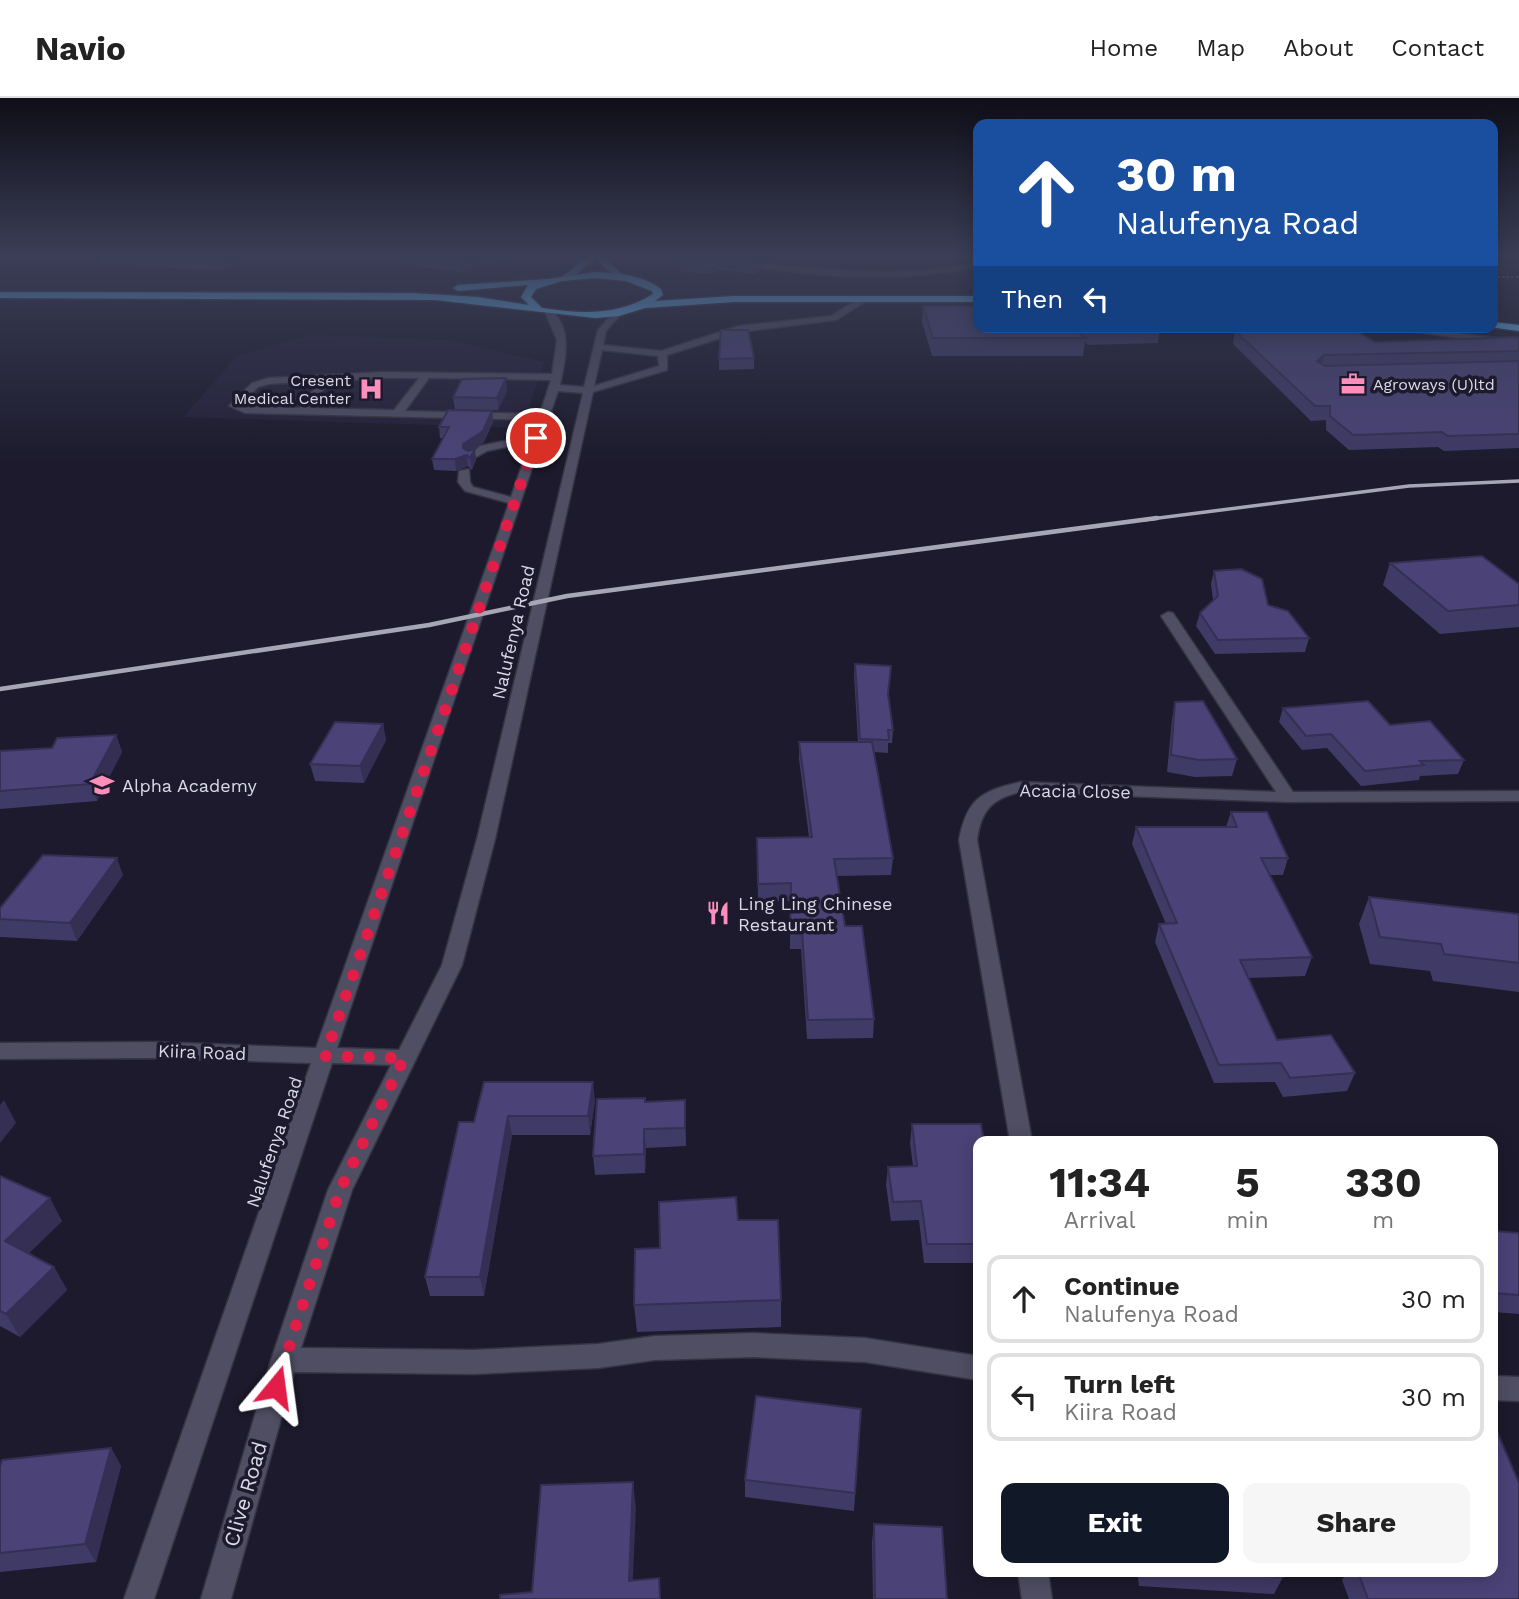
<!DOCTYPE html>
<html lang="en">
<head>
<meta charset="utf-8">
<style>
	:root { --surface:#fff; --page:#f6f6f6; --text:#222; --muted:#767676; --line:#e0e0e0; --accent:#111827 }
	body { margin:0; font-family:"Work Sans",sans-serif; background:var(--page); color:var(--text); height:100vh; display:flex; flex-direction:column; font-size:26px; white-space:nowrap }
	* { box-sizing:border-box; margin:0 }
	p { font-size:23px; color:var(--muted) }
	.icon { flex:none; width:38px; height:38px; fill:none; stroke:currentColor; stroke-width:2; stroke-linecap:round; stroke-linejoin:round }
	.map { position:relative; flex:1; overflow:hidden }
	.sheet { position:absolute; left:973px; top:1038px; width:525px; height:441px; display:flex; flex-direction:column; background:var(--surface); border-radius:14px; box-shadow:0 4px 18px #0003 }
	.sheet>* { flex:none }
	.top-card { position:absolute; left:973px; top:21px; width:525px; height:214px; border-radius:14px; box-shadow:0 4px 18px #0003; background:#1a4fa0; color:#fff; overflow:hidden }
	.pin { position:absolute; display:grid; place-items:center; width:60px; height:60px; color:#fff; margin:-30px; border:4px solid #fff; border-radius:50%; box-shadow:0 2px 7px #0007 }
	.me { position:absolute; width:77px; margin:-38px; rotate:16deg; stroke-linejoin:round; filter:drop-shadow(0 0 5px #0008) }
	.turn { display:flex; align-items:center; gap:24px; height:147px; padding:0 28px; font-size:32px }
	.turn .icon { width:91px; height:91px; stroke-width:2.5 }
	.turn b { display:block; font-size:49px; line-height:60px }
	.then { display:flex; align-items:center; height:66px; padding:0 28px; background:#0003; gap:14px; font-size:26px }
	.eta { display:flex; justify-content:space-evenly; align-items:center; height:119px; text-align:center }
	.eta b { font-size:42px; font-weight:700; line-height:49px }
	.primary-button { display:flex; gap:14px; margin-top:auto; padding:14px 28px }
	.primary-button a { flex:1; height:80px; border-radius:14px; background:var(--accent); color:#fff; font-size:28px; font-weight:700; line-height:80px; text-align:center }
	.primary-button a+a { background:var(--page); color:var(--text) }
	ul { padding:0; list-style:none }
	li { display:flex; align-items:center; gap:21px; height:88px; margin:0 14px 10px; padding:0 14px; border:4px solid var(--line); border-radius:14px }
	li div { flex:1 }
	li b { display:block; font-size:26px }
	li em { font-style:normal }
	header { display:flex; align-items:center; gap:42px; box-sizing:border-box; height:98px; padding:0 35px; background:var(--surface); border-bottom:2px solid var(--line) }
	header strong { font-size:33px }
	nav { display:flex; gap:38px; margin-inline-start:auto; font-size:24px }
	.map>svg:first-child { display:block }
</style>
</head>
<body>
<header>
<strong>Navio</strong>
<nav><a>Home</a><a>Map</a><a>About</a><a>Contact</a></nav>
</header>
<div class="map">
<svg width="1519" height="1501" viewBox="0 0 1519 1501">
	<rect width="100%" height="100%" fill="#1c1a2c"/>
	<path fill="#232038" d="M 309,237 L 450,242 L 544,264 L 522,330 L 183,319 L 237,258 Z"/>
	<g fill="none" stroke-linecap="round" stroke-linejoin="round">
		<g stroke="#353442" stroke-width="3">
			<g id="minor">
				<path d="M 651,156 L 673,156 L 704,162 L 700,164 Z"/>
				<path d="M 742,163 C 822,171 899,181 978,165 L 978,169 C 901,185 817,180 739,167 Z"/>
				<path d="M 862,199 L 869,201 L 836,222 L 740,234 L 667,257 L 667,272 L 593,294 L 495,741 L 462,867 L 352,1092 L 301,1250 L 474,1252 L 598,1246 L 655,1238 L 753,1235 L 865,1240 L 978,1258 L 978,1282 L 865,1264 L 753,1259 L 655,1262 L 598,1270 L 474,1276 L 294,1274 L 231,1501 L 201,1501 L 271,1262 L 328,1092 L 391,967 L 332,965 L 154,1501 L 124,1501 L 311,965 L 152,960 L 0,961 L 0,945 L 152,944 L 316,950 L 509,405 L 465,393 L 458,384 L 459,373 L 469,371 L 470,384 L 473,389 L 511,399 L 530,344 L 487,353 L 471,362 L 466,359 L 480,348 L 533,337 L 538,322 L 245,315 L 229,308 L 252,285 L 268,280 L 383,274 L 552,276 L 557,242 L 545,214 L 549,211 C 574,228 565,263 560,287 L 584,289 L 598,232 L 615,213 L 622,215 L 606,233 L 603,247 L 661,253 L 739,228 L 831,218 ZM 602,252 L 658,258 L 659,268 L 594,288 ZM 383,280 L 419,280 L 394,312 L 309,310 L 330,283 ZM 429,280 L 551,282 L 540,316 L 405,313 ZM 320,283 L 299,310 L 241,307 L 258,289 L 269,286 ZM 558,293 L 583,295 L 477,741 L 442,867 L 399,952 L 337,950 Z"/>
				<path d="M 1384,229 L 1410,229 L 1519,243 L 1519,249 Z"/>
				<path d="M 1168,514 L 1173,515 L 1293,694 L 1519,693 L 1519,703 L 1288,704 L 1020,694 C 991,701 981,713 977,742 L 1032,1043 L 1010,1043 L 959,742 C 967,701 981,693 1020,684 L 1276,694 L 1161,518 Z"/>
				<path d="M 1493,1278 L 1519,1279 L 1519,1303 L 1493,1302 Z"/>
				<path d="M 1018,1474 L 1048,1474 L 1052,1501 L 1022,1501 Z"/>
			</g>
		</g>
		<g stroke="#353442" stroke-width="3">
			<path id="major" d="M 591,156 L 600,156 L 624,178 L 624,182 L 618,182 L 595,160 L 568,183 L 562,183 L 562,179 Z"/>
		</g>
		<g stroke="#353442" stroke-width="3">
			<g id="highway">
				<path d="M 595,174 C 617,175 643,177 661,191 L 663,197 L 655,203 L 734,198 L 978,198 L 978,204 L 734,204 L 645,210 L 619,218 L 595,220 L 435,202 L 0,200 L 0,194 L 413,195 L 478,199 L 529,207 L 521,199 L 528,187 L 458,193 L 453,190 L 458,187 L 548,181 ZM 595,180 L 626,183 L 652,193 L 653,196 C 618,218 581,216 542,210 L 531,199 L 536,191 L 562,183 Z"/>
				<path d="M 1493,224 L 1519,227 L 1519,233 L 1489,229 L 1493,229 Z"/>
			</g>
		</g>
		<path stroke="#797887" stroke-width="2" stroke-dasharray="2.5 2" stroke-linecap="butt" d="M 1493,179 L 1519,179"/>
		<use href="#minor" fill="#504e63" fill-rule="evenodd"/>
		<use href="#major" fill="#5d93bf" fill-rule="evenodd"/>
		<use href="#highway" fill="#65c1fc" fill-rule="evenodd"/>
		<path stroke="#a7a6b4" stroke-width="3.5" d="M 1143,422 L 1409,388 L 1519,383"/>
		<path stroke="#a7a6b4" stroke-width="4.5" d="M 0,591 L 429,527 L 567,498 L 1157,420"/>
	</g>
	<g fill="#403a66">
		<path d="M 96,156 L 255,156 L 222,173 L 99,166 Z"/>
		<path d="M 399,156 L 512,156 L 498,166 L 482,165 L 460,174 L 400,166 Z"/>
		<path d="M 678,156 L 764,169 L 756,176 L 717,172 L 712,176 L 681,174 Z"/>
		<path d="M 708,156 L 771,156 L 771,161 Z"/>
		<path d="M 814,156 L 857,156 L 857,157 Z"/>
		<path d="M 923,208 L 978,229 L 1160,230 L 1158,245 L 1088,247 L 1085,244 L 1083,258 L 932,258 L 922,224 Z"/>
		<path d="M 1235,233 L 1375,244 L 1519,240 L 1519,350 L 1444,353 L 1438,349 L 1349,352 L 1326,332 L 1326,322 L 1311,323 L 1233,246 Z"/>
		<path d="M 754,260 L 754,271 L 719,272 L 719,261 Z"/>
		<path d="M 507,293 L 498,312 L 455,311 L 453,299 Z"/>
		<path d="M 492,313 L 493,324 L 484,344 L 474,351 L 476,362 L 472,372 L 468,368 L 456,373 L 434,372 L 432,361 L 443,340 L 440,340 L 439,329 Z"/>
		<path d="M 1390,465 L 1519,486 L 1519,529 L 1440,536 L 1383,487 Z"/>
		<path d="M 1214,473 L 1268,507 L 1309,540 L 1305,554 L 1215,556 L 1196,528 L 1200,515 L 1213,502 L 1211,486 Z"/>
		<path d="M 855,566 L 889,598 L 893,632 L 892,645 L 888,645 L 888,655 L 874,654 L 893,760 L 891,777 L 837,778 L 845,828 L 874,921 L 873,940 L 807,941 L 801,851 L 790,851 L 790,803 L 758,804 L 757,740 L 809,739 L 799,661 L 799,644 L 858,644 L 854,578 Z"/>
		<path d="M 1175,604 L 1237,661 L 1232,678 L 1195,679 L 1167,674 L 1172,621 Z"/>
		<path d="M 1283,610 L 1390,627 L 1464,662 L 1458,676 L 1420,678 L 1419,682 L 1361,688 L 1327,650 L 1302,652 L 1279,624 Z"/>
		<path d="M 383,626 L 386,642 L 364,685 L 315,683 L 310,666 Z"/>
		<path d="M 116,637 L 122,654 L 97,703 L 0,711 L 0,653 L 52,650 Z"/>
		<path d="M 1231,714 L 1288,760 L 1283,777 L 1270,777 L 1312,859 L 1305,878 L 1248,880 L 1277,942 L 1355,975 L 1347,993 L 1283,999 L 1275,984 L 1214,985 L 1155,844 L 1159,826 L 1166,826 L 1132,746 L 1136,729 L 1226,729 Z"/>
		<path d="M 123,777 L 77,843 L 0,839 L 0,810 Z"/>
		<path d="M 1369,799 L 1519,816 L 1519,894 L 1433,883 L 1430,873 L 1370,866 L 1359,826 Z"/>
		<path d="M 685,1002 L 686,1048 L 646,1050 L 645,1075 L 595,1077 L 593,1058 L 645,1004 Z"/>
		<path d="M 595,1003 L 590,1037 L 512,1037 L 484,1198 L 430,1198 L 425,1179 L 474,1024 Z"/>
		<path d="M 912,1026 L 978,1043 L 978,1165 L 924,1165 L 919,1122 L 891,1123 L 886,1087 L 888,1069 L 913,1068 L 910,1045 Z"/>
		<path d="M 0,1078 L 62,1123 L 29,1155 L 54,1169 L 67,1192 L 20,1239 L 0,1228 Z"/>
		<path d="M 738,1122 L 781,1202 L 781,1229 L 637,1234 L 634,1207 L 660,1150 Z"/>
		<path d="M 1493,1133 L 1519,1135 L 1519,1216 L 1493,1214 Z"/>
		<path d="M 861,1311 L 854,1413 L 745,1399 L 745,1382 Z"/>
		<path d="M 111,1350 L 121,1368 L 96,1464 L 0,1474 L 0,1369 Z"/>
		<path d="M 874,1426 L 947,1501 L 873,1501 L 872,1444 Z"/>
		<path d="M 1137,1474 L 1282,1474 L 1283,1479 L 1274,1496 L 1139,1488 Z"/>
		<path d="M 1347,1474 L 1493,1474 L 1519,1501 L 1349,1501 L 1342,1482 Z"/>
	</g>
	<g fill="#342f53">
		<path d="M 232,156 L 255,156 L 222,173 L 219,162 Z"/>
		<path d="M 479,156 L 481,156 L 482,165 L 460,174 L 459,164 Z"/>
		<path d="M 497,156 L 512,156 L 498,166 Z"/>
		<path d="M 764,164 L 764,169 L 756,176 L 756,170 Z"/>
		<path d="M 717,167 L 717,172 L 712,176 L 712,171 Z"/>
		<path d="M 1324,257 L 1321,270 L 1317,263 Z"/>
		<path d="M 506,280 L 507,293 L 498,312 L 497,300 Z"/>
		<path d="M 492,313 L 493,324 L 484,344 L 464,357 L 467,357 L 468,368 L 456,373 L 455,361 L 463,346 Z"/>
		<path d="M 475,351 L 476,362 L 472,372 L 470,360 Z"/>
		<path d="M 383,626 L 386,642 L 364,685 L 360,668 Z"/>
		<path d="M 116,637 L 122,654 L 97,703 L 90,686 Z"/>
		<path d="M 117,760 L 123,777 L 77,843 L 70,825 Z"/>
		<path d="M 593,984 L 595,1003 L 590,1037 L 588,1018 Z"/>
		<path d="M 4,1002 L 16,1025 L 0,1045 L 0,1007 Z"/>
		<path d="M 508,1018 L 512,1037 L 484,1198 L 480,1179 Z"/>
		<path d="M 644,1031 L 646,1050 L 645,1075 L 644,1056 Z"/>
		<path d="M 50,1100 L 62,1123 L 18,1166 L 5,1143 Z"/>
		<path d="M 54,1169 L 67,1192 L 20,1239 L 6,1216 Z"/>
		<path d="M 111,1350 L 121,1368 L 96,1464 L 85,1446 Z"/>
		<path d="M 633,1384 L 636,1410 L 632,1501 L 629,1483 Z"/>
	</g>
	<g fill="#4b4377" stroke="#342f53" stroke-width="2">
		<path d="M 106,156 L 232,156 L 219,162 Z"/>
		<path d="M 400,156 L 479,156 L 459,164 Z"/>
		<path d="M 678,156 L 679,156 L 764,164 L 756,170 L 717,167 L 712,171 L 681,168 Z"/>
		<path d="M 923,208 L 978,208 L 978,229 L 1072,229 L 1086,240 L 933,240 Z"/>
		<path d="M 1088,229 L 1160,229 L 1160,230 L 1090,231 Z"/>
		<path d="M 1305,229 L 1350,229 L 1375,244 L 1517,239 L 1519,240 L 1519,253 L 1324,257 L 1317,263 L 1325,268 L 1519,263 L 1519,336 L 1448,338 L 1442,334 L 1353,337 L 1330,318 L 1330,308 L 1315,308 L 1235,233 Z"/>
		<path d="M 721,232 L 748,232 L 754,260 L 719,261 Z"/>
		<path d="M 506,280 L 497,300 L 453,299 L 462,281 Z"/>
		<path d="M 448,312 L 492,313 L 483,333 L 463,346 L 463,350 L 468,353 L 475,351 L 470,360 L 467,357 L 455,361 L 432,361 L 449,329 L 439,329 Z"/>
		<path d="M 1482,458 L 1519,486 L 1519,507 L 1448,513 L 1390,465 Z"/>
		<path d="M 1241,471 L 1262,481 L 1268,507 L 1288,513 L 1309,540 L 1218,542 L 1200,515 L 1218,498 L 1214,473 Z"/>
		<path d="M 855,566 L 891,568 L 888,596 L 893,632 L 888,632 L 889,642 L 860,641 Z"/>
		<path d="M 1203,603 L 1237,661 L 1199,662 L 1171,657 L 1175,604 Z"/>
		<path d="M 1368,603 L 1390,627 L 1430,623 L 1464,662 L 1420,663 L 1424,667 L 1365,673 L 1331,636 L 1306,638 L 1283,610 Z"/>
		<path d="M 335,624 L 383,626 L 360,668 L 310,666 Z"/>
		<path d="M 116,637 L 90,686 L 0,693 L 0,653 L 52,650 L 57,640 Z"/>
		<path d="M 799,644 L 872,644 L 893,760 L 834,761 L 845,828 L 862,828 L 874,921 L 808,922 L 802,833 L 790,833 L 791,785 L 758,786 L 757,740 L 812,739 Z"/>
		<path d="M 1231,714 L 1267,714 L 1288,760 L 1261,760 L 1312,859 L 1240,862 L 1277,942 L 1331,937 L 1355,975 L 1290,980 L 1281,965 L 1219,967 L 1159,826 L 1177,825 L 1136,729 L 1237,729 Z"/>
		<path d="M 43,757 L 117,760 L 70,825 L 0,821 L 0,810 Z"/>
		<path d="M 1369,799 L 1519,816 L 1519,865 L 1444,856 L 1441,846 L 1380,839 Z"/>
		<path d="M 484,984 L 593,984 L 588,1018 L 508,1018 L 480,1179 L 425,1179 L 459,1024 L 474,1024 Z"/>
		<path d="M 645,1000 L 645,1004 L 685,1002 L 685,1030 L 644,1031 L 644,1056 L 593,1058 L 597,1001 Z"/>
		<path d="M 912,1026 L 981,1026 L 984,1043 L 978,1043 L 978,1146 L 927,1146 L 921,1103 L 893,1104 L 888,1069 L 917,1068 Z"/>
		<path d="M 0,1078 L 50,1100 L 5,1143 L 54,1169 L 6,1216 L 0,1213 Z"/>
		<path d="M 736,1099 L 738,1122 L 778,1122 L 781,1202 L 634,1207 L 635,1151 L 660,1150 L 659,1104 Z"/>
		<path d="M 1493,1133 L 1519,1135 L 1519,1197 L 1493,1195 Z"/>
		<path d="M 756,1298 L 861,1311 L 855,1395 L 745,1382 Z"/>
		<path d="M 1493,1324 L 1519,1385 L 1519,1501 L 1368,1501 L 1358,1474 L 1493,1474 Z"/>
		<path d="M 111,1350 L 85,1446 L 0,1455 L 0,1369 L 2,1362 Z"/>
		<path d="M 633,1384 L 629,1483 L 659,1480 L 660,1501 L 500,1501 L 500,1497 L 532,1494 L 541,1387 Z"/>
		<path d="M 874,1426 L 942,1429 L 947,1501 L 875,1501 Z"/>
		<path d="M 1192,1474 L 1282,1474 L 1283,1479 Z"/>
	</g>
	<linearGradient id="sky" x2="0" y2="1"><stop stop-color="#0f0e18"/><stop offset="0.43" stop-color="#3a3e56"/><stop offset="1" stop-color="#3a3e56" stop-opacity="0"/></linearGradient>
	<rect width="1519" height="366" fill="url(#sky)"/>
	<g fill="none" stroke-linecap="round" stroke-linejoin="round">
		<path stroke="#e11d48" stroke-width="12" stroke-dasharray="0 21.6" d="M 276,1289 L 340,1092 L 404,960 L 325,958 L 445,612 L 536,340"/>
	</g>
	<defs>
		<g id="office-bare" transform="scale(1.89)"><path d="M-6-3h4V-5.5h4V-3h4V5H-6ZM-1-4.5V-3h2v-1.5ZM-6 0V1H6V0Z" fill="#fe8ebb" stroke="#1c1a2c" stroke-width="2.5" paint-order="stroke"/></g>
		<g id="hospital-bare" transform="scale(1.89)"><path d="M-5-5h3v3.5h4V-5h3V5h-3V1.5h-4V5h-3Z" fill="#fe8ebb" stroke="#1c1a2c" stroke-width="2.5" paint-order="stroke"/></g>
		<g id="school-bare" transform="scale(1.89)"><path d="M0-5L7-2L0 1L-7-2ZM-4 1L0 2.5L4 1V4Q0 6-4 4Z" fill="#fe8ebb" stroke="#1c1a2c" stroke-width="2.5" paint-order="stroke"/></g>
		<g id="restaurant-bare" transform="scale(1.89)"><path d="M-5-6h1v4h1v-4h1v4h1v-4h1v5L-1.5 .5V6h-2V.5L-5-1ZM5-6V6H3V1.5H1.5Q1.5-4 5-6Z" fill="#fe8ebb" stroke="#1c1a2c" stroke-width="2.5" paint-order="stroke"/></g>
	</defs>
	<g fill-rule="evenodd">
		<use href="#office-bare" x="1353" y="286"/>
		<use href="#hospital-bare" x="371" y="291"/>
		<use href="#school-bare" x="102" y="687"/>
		<use href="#restaurant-bare" x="718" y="815"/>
	</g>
	<g text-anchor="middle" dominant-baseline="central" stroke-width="7" stroke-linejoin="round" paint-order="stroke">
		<g font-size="16" fill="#dad9e6" stroke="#1c1a2c" text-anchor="end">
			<text x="351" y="282">Cresent<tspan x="351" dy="18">Medical Center</tspan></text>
			<text x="1373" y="286" text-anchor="start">Agroways (U)ltd</text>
		</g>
		<g font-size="18" fill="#dad9e6" stroke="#1c1a2c">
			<text transform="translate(513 534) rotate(-77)">Nalufenya Road</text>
			<text transform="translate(1075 693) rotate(1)">Acacia Close</text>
			<text transform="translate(202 954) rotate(2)">Kiira Road</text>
			<text transform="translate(274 1044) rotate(-71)">Nalufenya Road</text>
		</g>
		<g font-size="18" fill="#dad9e6" stroke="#1c1a2c" text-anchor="start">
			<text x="122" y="687">Alpha Academy</text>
			<text x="738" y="805">Ling Ling Chinese<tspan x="738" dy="21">Restaurant</tspan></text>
		</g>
		<g font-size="21" fill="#dad9e6" stroke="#1c1a2c">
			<text transform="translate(245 1396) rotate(-74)">Clive Road</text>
		</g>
	</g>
</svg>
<div class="pin" style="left:536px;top:340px;background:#d93025"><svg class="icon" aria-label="arrive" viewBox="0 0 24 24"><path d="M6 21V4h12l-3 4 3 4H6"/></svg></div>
<svg class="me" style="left:276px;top:1289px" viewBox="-20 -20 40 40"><path d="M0-17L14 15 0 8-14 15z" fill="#e11d48" stroke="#fff" stroke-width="4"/></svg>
<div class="top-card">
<div class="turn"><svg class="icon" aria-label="ahead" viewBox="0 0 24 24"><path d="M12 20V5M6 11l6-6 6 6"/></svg><div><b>30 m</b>Nalufenya Road</div></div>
<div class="then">Then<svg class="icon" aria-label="left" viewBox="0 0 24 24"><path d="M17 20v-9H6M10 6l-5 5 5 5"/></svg></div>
</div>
<section class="sheet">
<div class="eta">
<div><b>11:34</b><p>Arrival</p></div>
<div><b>5</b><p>min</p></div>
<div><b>330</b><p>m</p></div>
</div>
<ul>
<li><svg class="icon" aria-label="ahead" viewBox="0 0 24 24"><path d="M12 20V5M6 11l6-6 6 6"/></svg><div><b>Continue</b><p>Nalufenya Road</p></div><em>30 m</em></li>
<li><svg class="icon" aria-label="left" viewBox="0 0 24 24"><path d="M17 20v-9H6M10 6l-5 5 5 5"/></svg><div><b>Turn left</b><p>Kiira Road</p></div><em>30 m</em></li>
</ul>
<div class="primary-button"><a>Exit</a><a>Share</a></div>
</section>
</div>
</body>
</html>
